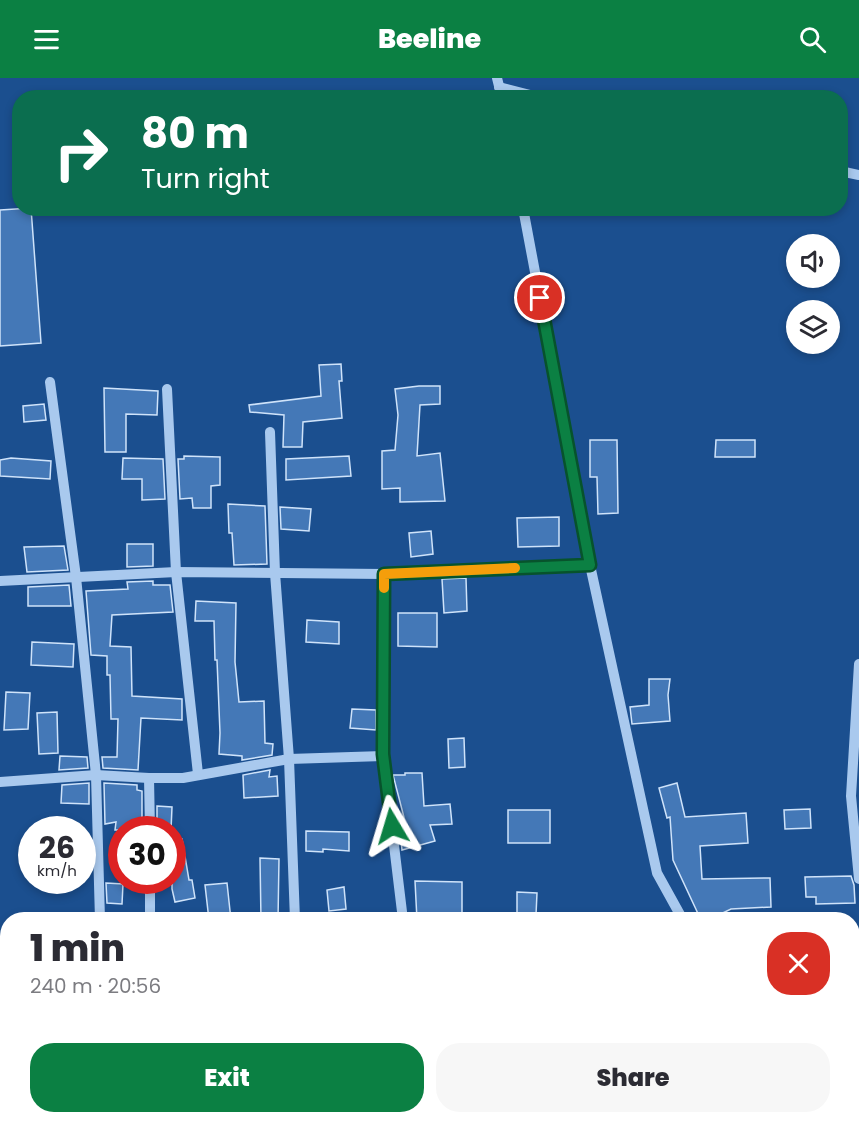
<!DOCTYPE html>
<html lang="en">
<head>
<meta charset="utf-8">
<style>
	:root { --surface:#fff; --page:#f7f7f7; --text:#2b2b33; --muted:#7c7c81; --accent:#0b8043 }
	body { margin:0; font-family:Poppins,sans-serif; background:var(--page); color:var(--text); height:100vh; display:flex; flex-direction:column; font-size:22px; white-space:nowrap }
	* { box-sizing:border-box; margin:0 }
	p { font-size:20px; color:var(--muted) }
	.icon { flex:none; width:33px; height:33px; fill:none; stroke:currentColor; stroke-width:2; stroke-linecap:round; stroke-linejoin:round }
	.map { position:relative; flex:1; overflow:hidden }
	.panel { position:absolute; left:0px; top:834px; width:860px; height:212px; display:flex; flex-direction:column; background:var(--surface); border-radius:24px 24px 0 0; box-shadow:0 3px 9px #0003 }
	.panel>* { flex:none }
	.banner { position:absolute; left:12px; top:12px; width:836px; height:126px; border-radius:24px; box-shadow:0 3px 9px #0003; background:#0b6e4f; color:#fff; overflow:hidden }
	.controls { position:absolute; left:786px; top:156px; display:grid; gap:12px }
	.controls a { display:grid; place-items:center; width:54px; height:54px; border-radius:50%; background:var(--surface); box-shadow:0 3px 9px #0003; font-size:30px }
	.speed { position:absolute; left:18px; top:738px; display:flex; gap:12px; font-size:30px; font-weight:700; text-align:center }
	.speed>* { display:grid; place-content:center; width:78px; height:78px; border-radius:50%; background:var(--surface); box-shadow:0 3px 9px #0003; line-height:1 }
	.speed small { font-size:15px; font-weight:400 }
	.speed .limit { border:9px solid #d22; background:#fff; color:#111 }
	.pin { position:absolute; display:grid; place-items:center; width:51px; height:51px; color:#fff; margin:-26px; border:3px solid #fff; border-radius:50%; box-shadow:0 2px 6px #0007 }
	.me { position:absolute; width:66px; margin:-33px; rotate:353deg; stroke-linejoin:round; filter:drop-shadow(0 0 4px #0008) }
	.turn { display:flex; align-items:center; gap:21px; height:126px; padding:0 30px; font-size:27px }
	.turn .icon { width:78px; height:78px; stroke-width:2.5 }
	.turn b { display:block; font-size:42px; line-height:51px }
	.round { display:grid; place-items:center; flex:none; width:63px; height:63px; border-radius:24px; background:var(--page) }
	.summary { display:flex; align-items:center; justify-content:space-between; height:102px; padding:0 30px }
	h1 { font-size:36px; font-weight:800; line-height:45px }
	.action { display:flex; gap:12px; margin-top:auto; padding:12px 30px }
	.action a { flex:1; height:69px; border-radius:24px; background:var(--accent); color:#fff; font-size:24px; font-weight:800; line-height:69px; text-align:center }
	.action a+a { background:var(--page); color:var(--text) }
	header { display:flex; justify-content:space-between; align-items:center; height:78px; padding:0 30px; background:var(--accent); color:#fff; font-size:27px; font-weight:800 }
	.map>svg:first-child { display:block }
</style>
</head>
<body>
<header><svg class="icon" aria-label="menu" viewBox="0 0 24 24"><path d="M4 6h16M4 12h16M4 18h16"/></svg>Beeline<svg class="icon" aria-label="search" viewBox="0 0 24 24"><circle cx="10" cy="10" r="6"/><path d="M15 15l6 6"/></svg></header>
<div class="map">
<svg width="859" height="1045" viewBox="0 0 859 1045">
	<rect width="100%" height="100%" fill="#1b4f8f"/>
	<g fill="#4478b7" stroke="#cfe3fa" stroke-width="1.5">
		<path d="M 31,130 L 41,265 L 0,268 L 0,132 Z"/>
		<path d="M 341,286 L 342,303 L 339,303 L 342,340 L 303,344 L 302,369 L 283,369 L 284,337 L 250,334 L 249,327 L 321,318 L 319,287 Z"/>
		<path d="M 419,308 L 440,308 L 440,326 L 420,327 L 417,378 L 440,375 L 445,423 L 400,424 L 400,410 L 382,411 L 382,373 L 395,372 L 398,337 L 395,311 Z"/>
		<path d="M 104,310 L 158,313 L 157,337 L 126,336 L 126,374 L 105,374 Z"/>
		<path d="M 44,326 L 46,342 L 24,344 L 23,328 Z"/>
		<path d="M 590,362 L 617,362 L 618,435 L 598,436 L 597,399 L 590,399 Z"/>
		<path d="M 716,362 L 755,362 L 755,379 L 715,379 Z"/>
		<path d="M 184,378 L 220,379 L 220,407 L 211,408 L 211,430 L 193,430 L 192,420 L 180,421 L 178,381 L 184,381 Z"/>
		<path d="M 349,378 L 351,398 L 286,402 L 286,381 Z"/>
		<path d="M 11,380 L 51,383 L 50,401 L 0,398 L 0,382 Z"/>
		<path d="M 123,380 L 163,381 L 165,421 L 142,422 L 142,401 L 122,401 Z"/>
		<path d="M 228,426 L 265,428 L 267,486 L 234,487 L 232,455 L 229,455 Z"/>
		<path d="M 280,429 L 311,431 L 309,453 L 281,451 Z"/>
		<path d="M 559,439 L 559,468 L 518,469 L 517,440 Z"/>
		<path d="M 431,453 L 433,476 L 411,479 L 409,455 Z"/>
		<path d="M 127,466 L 153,466 L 153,488 L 127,489 Z"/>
		<path d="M 64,468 L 68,492 L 27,494 L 24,469 Z"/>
		<path d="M 466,500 L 467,533 L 444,535 L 442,501 Z"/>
		<path d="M 153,503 L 153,507 L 170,507 L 173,534 L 112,537 L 110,568 L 131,569 L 132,618 L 182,621 L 182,642 L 141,640 L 138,692 L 103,690 L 102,679 L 117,679 L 118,641 L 111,641 L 110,597 L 107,597 L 107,578 L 91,577 L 86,513 L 128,511 L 127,504 Z"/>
		<path d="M 69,507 L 71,528 L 28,528 L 28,509 Z"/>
		<path d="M 196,523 L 236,525 L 235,584 L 239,624 L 264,623 L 265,665 L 273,666 L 272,677 L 242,682 L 242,678 L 219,676 L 220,655 L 217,582 L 215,582 L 214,543 L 195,543 Z"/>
		<path d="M 398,535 L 437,535 L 437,569 L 398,568 Z"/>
		<path d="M 307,542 L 339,544 L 339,566 L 306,564 Z"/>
		<path d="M 32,564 L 74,566 L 73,589 L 31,587 Z"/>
		<path d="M 649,601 L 670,601 L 668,617 L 670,643 L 632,646 L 630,629 L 649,627 Z"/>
		<path d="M 6,614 L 30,615 L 28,651 L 4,652 Z"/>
		<path d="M 352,631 L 376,632 L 376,652 L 350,650 Z"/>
		<path d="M 57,634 L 58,675 L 39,676 L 37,635 Z"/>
		<path d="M 464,660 L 465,689 L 449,690 L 448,661 Z"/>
		<path d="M 60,678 L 87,679 L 88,690 L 59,692 Z"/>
		<path d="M 270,692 L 269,699 L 277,698 L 278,718 L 244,720 L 243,697 Z"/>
		<path d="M 405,695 L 422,695 L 424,728 L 450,726 L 452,746 L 430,747 L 435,763 L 402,772 L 400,751 L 407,751 L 393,697 L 405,697 Z"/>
		<path d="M 89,705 L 89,726 L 61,725 L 62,707 Z"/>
		<path d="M 104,705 L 137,707 L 137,712 L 142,713 L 142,752 L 115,752 L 116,744 L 105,746 Z"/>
		<path d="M 677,705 L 685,739 L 746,735 L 748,765 L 700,768 L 702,801 L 770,800 L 771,829 L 731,831 L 708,842 L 701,842 L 673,782 L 670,739 L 667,740 L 659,710 Z"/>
		<path d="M 157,728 L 172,729 L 171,752 L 157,752 Z"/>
		<path d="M 810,731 L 811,750 L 785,751 L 784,732 Z"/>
		<rect x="508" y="732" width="42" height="33"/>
		<path d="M 306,753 L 349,754 L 349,773 L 323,771 L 323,774 L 306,773 Z"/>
		<path d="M 182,761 L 189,802 L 192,802 L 195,820 L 175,824 L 172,811 L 172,762 Z"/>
		<path d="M 260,780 L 279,781 L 278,842 L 261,842 Z"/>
		<path d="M 851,798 L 854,807 L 855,825 L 816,826 L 816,819 L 806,819 L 805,799 Z"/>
		<path d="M 415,803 L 462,804 L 462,842 L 417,842 Z"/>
		<path d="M 106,805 L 123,806 L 122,826 L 107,825 Z"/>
		<path d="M 227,805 L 231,842 L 209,842 L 205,807 Z"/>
		<path d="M 344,809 L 346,831 L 329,833 L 327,812 Z"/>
		<path d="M 517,814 L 537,815 L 536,837 L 517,836 Z"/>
	</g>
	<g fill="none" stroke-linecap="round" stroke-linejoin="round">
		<g stroke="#a9c9ee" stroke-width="10">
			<path d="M 497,0 L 502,20"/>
			<path d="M 499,9 L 542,20"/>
			<path d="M 840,93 L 859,97"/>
			<path d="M 523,130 L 590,487 L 657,795 L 683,842"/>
			<path d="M 50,304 L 76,499 L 96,697 L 100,842"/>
			<path d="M 167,311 L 176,494 L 198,696"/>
			<path d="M 270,354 L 275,495 L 289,681 L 295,842"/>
			<path d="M 384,496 L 383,676 L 403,842"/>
			<path d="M 0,503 L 176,494 L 384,496 L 590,487"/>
			<path d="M 859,586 L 851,718 L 859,801"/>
			<path d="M 149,700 L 150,752"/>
			<path d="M 0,704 L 96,697 L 149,700 L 183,700 L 289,681 L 383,678"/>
			<path d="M 150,802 L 150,842"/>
			<path d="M 118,1038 L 118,1045"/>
			<path d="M 449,1038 L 450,1045"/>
			<path d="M 684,1038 L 685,1045"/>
			<path d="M 757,1038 L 758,1045"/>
		</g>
		<g stroke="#f0f6ff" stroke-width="15">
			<path d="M 852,954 L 859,954"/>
			<path d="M 536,1045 L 552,1038"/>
		</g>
	</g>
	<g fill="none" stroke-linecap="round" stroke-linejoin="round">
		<g stroke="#07532c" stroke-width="15">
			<path id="route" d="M 392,748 L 383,676 L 384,496 L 590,487 L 540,220"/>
		</g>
		<use href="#route" stroke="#0b8043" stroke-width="10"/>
		<path stroke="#f59e0b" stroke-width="10" d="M 384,510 L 384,496 L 515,490"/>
	</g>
</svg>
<div class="controls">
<a><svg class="icon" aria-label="sound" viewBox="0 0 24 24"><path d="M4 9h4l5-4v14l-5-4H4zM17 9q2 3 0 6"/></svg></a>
<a><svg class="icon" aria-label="layers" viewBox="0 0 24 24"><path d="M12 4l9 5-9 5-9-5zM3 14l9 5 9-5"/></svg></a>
</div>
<div class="speed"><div>26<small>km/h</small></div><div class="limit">30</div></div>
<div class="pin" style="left:540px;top:220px;background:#d93025"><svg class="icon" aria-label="arrive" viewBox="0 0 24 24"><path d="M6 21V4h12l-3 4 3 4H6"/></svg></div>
<svg class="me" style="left:392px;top:748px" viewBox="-20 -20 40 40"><path d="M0-17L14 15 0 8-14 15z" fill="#0b8043" stroke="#fff" stroke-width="4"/></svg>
<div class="banner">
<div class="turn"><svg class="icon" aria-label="right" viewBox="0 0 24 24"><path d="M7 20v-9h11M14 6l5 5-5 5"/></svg><div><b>80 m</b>Turn right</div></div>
</div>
<section class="panel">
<div class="summary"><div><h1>1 min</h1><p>240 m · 20:56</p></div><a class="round" style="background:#d93025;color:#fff"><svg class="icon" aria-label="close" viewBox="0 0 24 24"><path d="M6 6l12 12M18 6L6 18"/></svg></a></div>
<div class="action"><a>Exit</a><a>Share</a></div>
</section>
</div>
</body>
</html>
